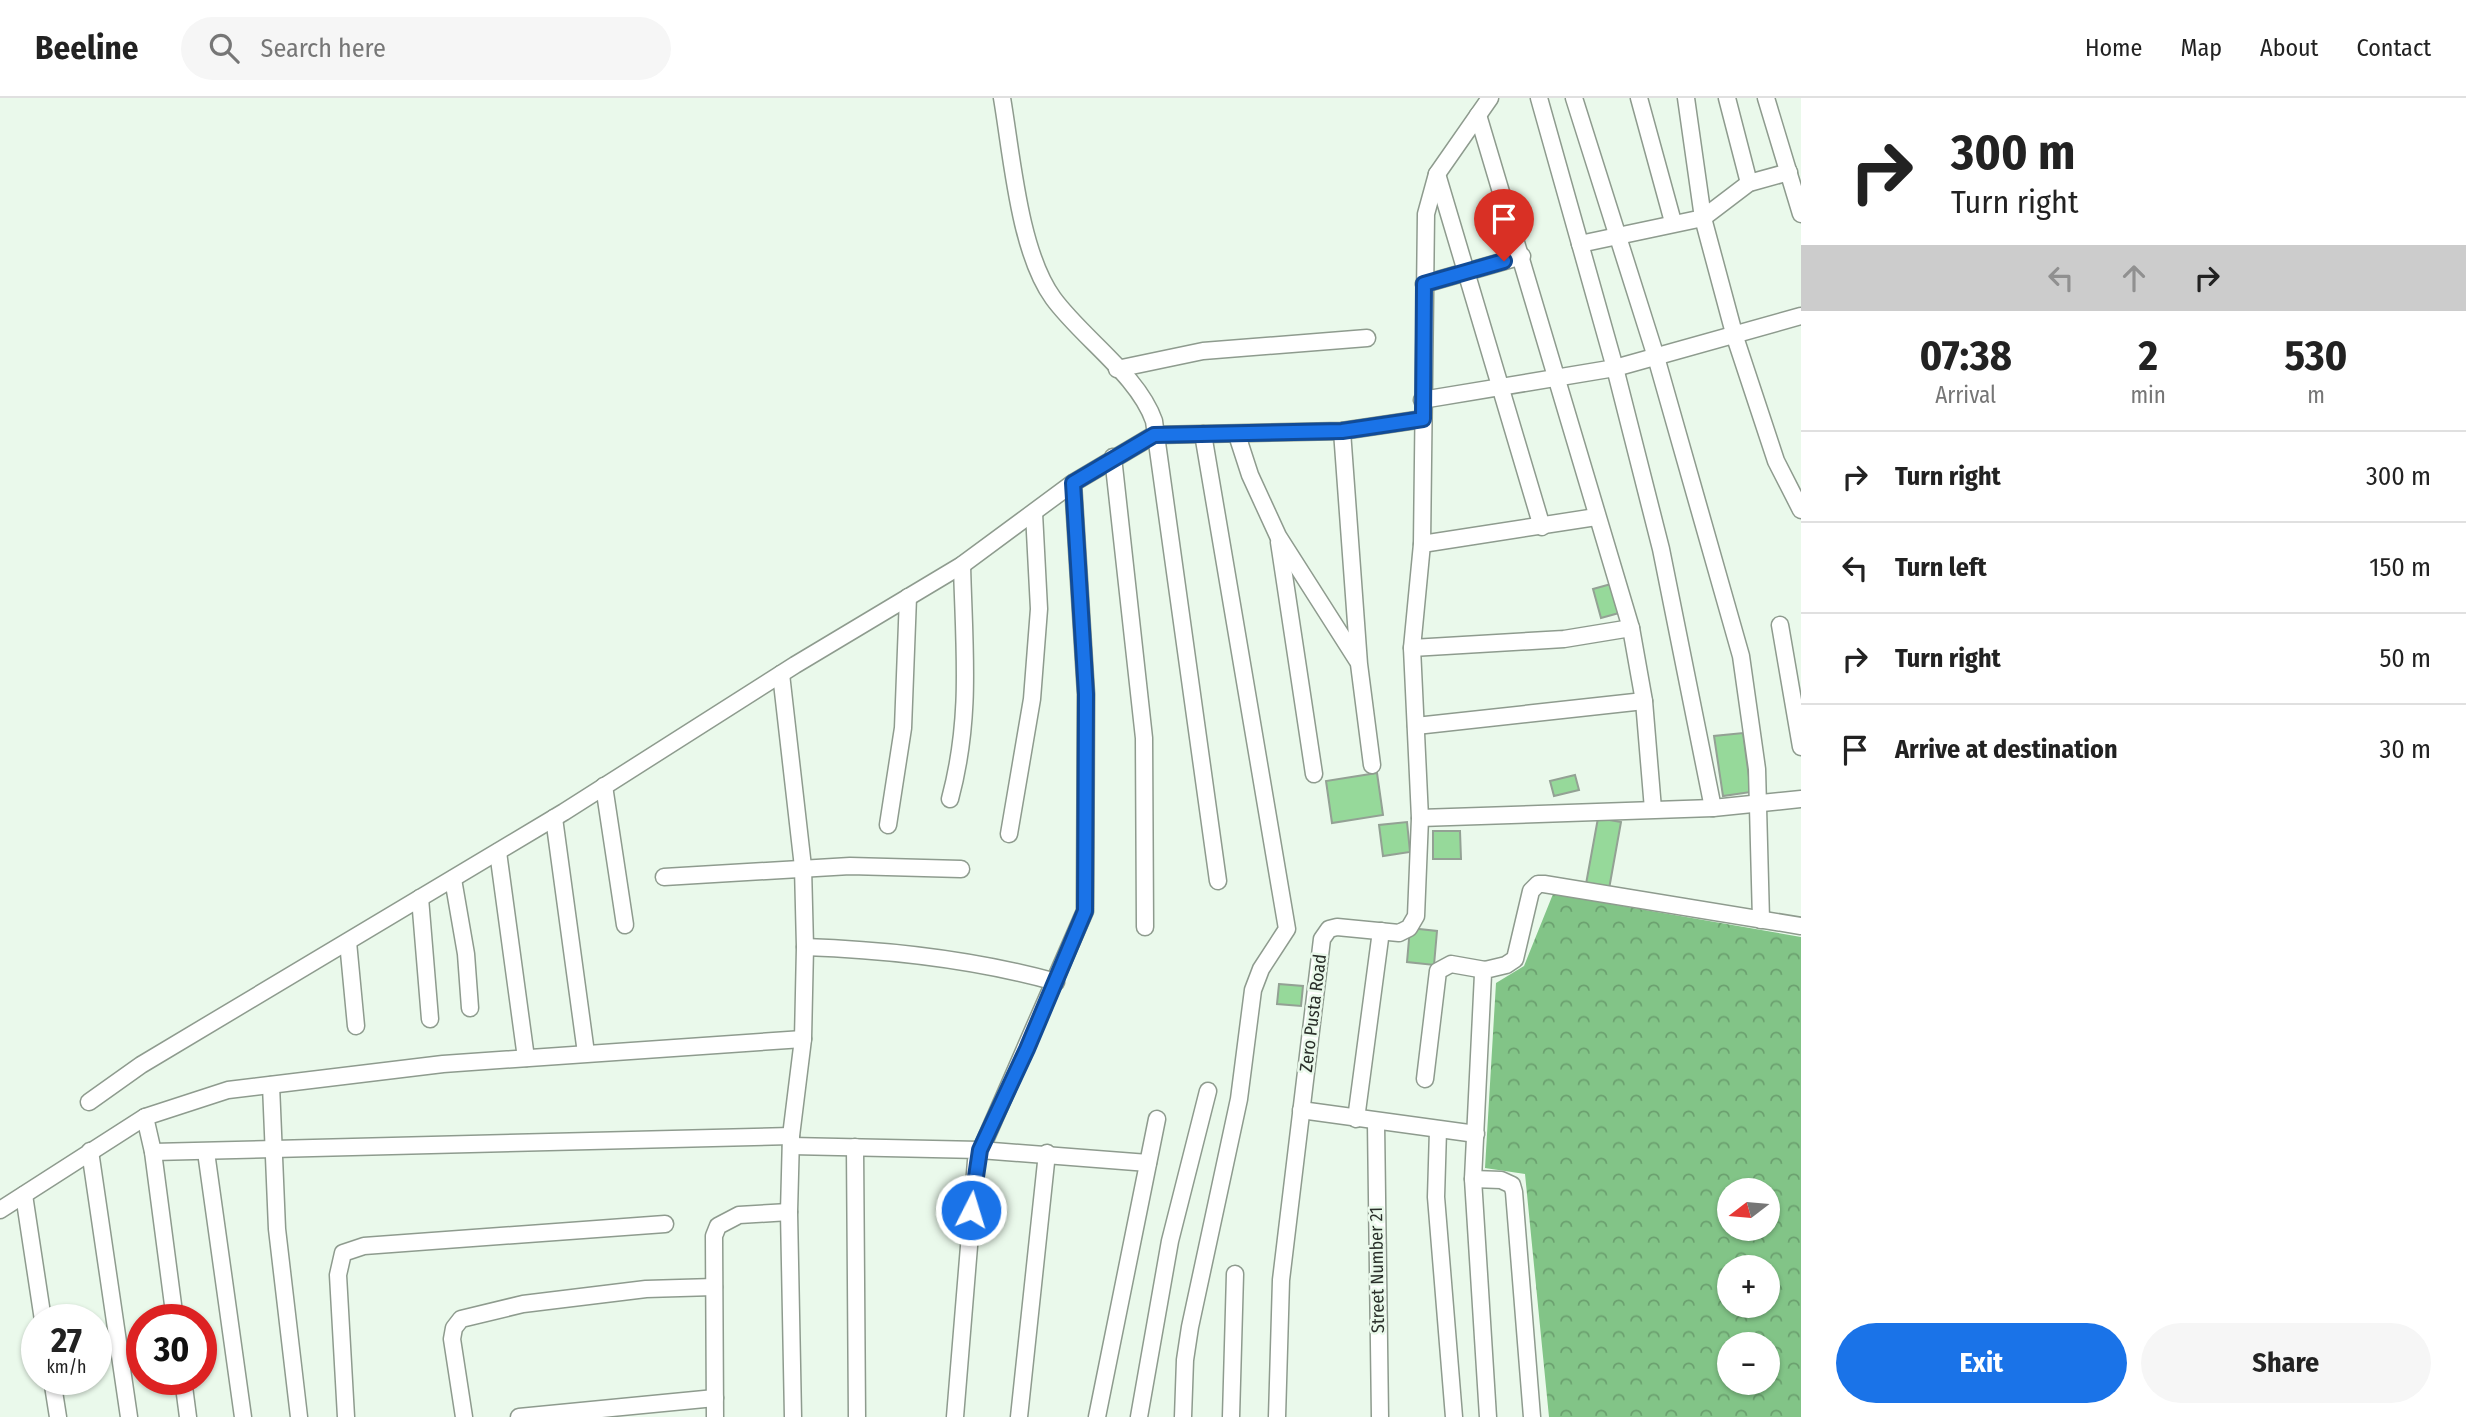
<!DOCTYPE html>
<html lang="en">
<head>
<meta charset="utf-8">
<style>
	:root { --surface:#fff; --page:#f6f6f6; --text:#222; --muted:#767676; --line:#e0e0e0; --accent:#1a73e8 }
	body { margin:0; font-family:"Fira Sans Condensed",sans-serif; background:var(--page); color:var(--text); height:100vh; display:flex; flex-direction:column; font-size:26px; white-space:nowrap }
	* { box-sizing:border-box; margin:0 }
	p { font-size:23px; color:var(--muted) }
	.icon { flex:none; width:38px; height:38px; fill:none; stroke:currentColor; stroke-width:2; stroke-linecap:round; stroke-linejoin:round }
	.map { position:relative; flex:1; overflow:hidden }
	.sheet { display:flex; flex-direction:column; background:var(--surface); width:665px }
	.sheet>* { flex:none }
	.hud { background:#fff; color:var(--text); overflow:hidden }
	.needle { width:46px; rotate:254deg }
	.tools { position:absolute; left:1717px; top:1080px; display:grid; gap:14px }
	.tools a { display:grid; place-items:center; width:63px; height:63px; border-radius:50%; background:var(--surface); box-shadow:0 2px 5px #0004; font-size:35px }
	.speed { position:absolute; left:21px; top:1206px; display:flex; gap:14px; font-size:35px; font-weight:700; text-align:center }
	.speed>* { display:grid; place-content:center; width:91px; height:91px; border-radius:50%; background:var(--surface); box-shadow:0 2px 5px #0004; line-height:1 }
	.speed small { font-size:18px; font-weight:400 }
	.speed .limit { border:10px solid #d22; background:#fff; color:#111 }
	.pin { position:absolute; display:grid; place-items:center; width:60px; height:60px; color:#fff; margin:-72px -30px; border-radius:50% 50% 50% 0; rotate:-45deg; box-shadow:0 0 7px #0007 }
	.pin .icon { rotate:45deg }
	.me { position:absolute; width:77px; margin:-38px; rotate:5deg; stroke-linejoin:round; filter:drop-shadow(0 0 5px #0008) }
	.turn { display:flex; align-items:center; gap:24px; height:147px; padding:0 35px; font-size:32px }
	.turn .icon { width:91px; height:91px; stroke-width:2.5 }
	.turn b { display:block; font-size:49px; line-height:60px }
	.lanes { display:flex; align-items:center; height:66px; padding:0 35px; background:#0003; justify-content:center; gap:35px; direction:ltr }
	.lanes .off { opacity:.35 }
	.eta { display:flex; justify-content:space-evenly; align-items:center; height:119px; text-align:center }
	.eta b { font-size:42px; font-weight:700; line-height:49px }
	.cta { display:flex; gap:14px; margin-top:auto; padding:14px 35px }
	.cta a { flex:1; height:80px; border-radius:42px; background:var(--accent); color:#fff; font-size:28px; font-weight:700; line-height:80px; text-align:center }
	.cta a+a { background:var(--page); color:var(--text) }
	ul { padding:0; list-style:none }
	li { display:flex; align-items:center; gap:21px; height:91px; padding:0 35px; border-top:2px solid var(--line) }
	li div { flex:1 }
	li b { display:block; font-size:26px }
	li em { font-style:normal }
	header { display:flex; align-items:center; gap:42px; box-sizing:border-box; height:98px; padding:0 35px; background:var(--surface); border-bottom:2px solid var(--line) }
	header strong { font-size:33px }
	nav { display:flex; gap:38px; margin-inline-start:auto; font-size:24px }
	.search { width:490px; height:63px; background:var(--page); display:flex; align-items:center; gap:18px; box-sizing:border-box; padding:0 24px; border-radius:38px; color:var(--muted); font-size:26px }
	main { display:flex; flex:1; min-height:0 }
	.map>svg:first-child { display:block }
</style>
</head>
<body>
<header>
<strong>Beeline</strong>
<div class="search"><svg class="icon" aria-label="search" viewBox="0 0 24 24"><circle cx="10" cy="10" r="6"/><path d="M15 15l6 6"/></svg>Search here</div>
<nav><a>Home</a><a>Map</a><a>About</a><a>Contact</a></nav>
</header>
<main>
<div class="map">
<svg width="1801" height="1319" viewBox="0 0 1801 1319">
	<defs>
		<pattern id="forest-crowns" width="20" height="18" patternUnits="userSpaceOnUse" patternTransform="scale(1.75)"><rect width="20" height="18" fill="#82c487"/><path d="M2 6a3 3 0 1 1 6 0M12 15a3 3 0 1 1 6 0" fill="none" stroke="#6ba06f"/></pattern>
	</defs>
	<rect width="100%" height="100%" fill="#eaf9eb"/>
	<path fill="url(#forest-crowns)" fill-rule="evenodd" d="M 1553,796 L 1801,839 L 1801,1319 L 1549,1319 L 1525,1076 L 1485,1070 L 1496,885 L 1524,868 ZM 1729,1092 L 1768,1092 L 1768,1130 L 1729,1130 ZM 1729,1169 L 1768,1169 L 1768,1208 L 1729,1208 ZM 1729,1246 L 1768,1246 L 1768,1284 L 1729,1284 Z"/>
	<g fill="#96d99a" stroke="#93a194" stroke-width="2">
		<path d="M 1611,486 L 1619,515 L 1601,520 L 1593,491 Z"/>
		<path d="M 1743,635 L 1751,694 L 1723,698 L 1714,638 Z"/>
		<path d="M 1377,675 L 1383,717 L 1332,725 L 1326,683 Z"/>
		<path d="M 1575,677 L 1579,692 L 1554,698 L 1550,683 Z"/>
		<path d="M 1598,720 L 1621,724 L 1609,791 L 1586,786 Z"/>
		<path d="M 1407,724 L 1410,754 L 1383,758 L 1379,727 Z"/>
		<path d="M 1433,733 L 1460,733 L 1461,761 L 1433,761 Z"/>
		<path d="M 1410,830 L 1437,833 L 1434,867 L 1407,864 Z"/>
		<path d="M 1279,886 L 1303,888 L 1301,908 L 1277,906 Z"/>
	</g>
	<g fill="none" stroke-linecap="round" stroke-linejoin="round">
		<g stroke="#8e9b8e" stroke-width="19">
			<g id="street">
				<path d="M 1002,0 C 1012,58 1019,153 1053,200 C 1082,240 1138,277 1154,323 L 1218,783"/>
				<path d="M 1539,0 L 1615,270 L 1661,451 L 1713,710"/>
				<path d="M 1574,0 L 1656,259 L 1741,558 L 1757,671 L 1761,822"/>
				<path d="M 1639,0 L 1673,124"/>
				<path d="M 1686,0 L 1703,120 L 1735,239 L 1776,363 L 1801,412"/>
				<path d="M 1727,0 L 1749,85"/>
				<path d="M 1766,0 L 1801,116"/>
				<path d="M 1478,17 L 1631,530 L 1644,603 L 1653,711"/>
				<path d="M 1437,76 L 1542,429"/>
				<path d="M 1580,146 L 1703,120 L 1749,85 L 1789,74"/>
				<path d="M 1424,186 L 1522,158"/>
				<path d="M 1117,271 L 1203,253 L 1367,240"/>
				<path d="M 1422,302 L 1615,270 L 1801,218"/>
				<path d="M 1342,333 L 1359,566 L 1372,667"/>
				<path d="M 1237,337 L 1250,377 L 1278,438 L 1357,562"/>
				<path d="M 1113,359 L 1144,640 L 1145,829"/>
				<path d="M 1279,444 L 1314,676"/>
				<path d="M 1422,446 L 1596,419"/>
				<path d="M 1780,527 L 1801,649"/>
				<path d="M 1412,550 L 1564,541 L 1631,530"/>
				<path d="M 781,576 L 803,769 L 805,849 L 803,941 L 791,1038 L 789,1114 L 793,1319"/>
				<path d="M 1416,628 L 1644,603"/>
				<path d="M 604,688 L 625,827"/>
				<path d="M 950,701 C 972,619 964,550 962,467"/>
				<path d="M 554,720 L 586,955"/>
				<path d="M 1420,720 L 1713,710 L 1801,701"/>
				<path d="M 888,727 L 903,630 L 908,499"/>
				<path d="M 1009,736 L 1032,601 L 1039,511 L 1034,415"/>
				<path d="M 498,754 L 526,960"/>
				<path d="M 664,779 L 850,768 L 961,771"/>
				<path d="M 453,781 L 466,856 L 470,910"/>
				<path d="M 420,800 L 430,921"/>
				<path d="M 348,844 L 356,928"/>
				<path d="M 805,849 C 890,852 973,861 1056,884"/>
				<path d="M 1425,981 L 1438,873 L 1451,866 L 1485,872"/>
				<path d="M 271,987 L 277,1131 L 299,1319"/>
				<path d="M 89,1004 L 141,967 L 564,714 L 795,567 L 962,467 L 1073,385 L 1154,337 L 1342,333 L 1423,321"/>
				<path d="M 1301,1012 L 1476,1036"/>
				<path d="M 145,1019 L 153,1054 L 175,1222"/>
				<path d="M 1356,1021 L 1381,833"/>
				<path d="M 1376,1025 L 1380,1319"/>
				<path d="M 1438,1032 L 1436,1099 L 1454,1319"/>
				<path d="M 791,1048 L 980,1052 L 1148,1065"/>
				<path d="M 855,1049 L 857,1319"/>
				<path d="M 90,1053 L 129,1319"/>
				<path d="M 153,1054 L 791,1038"/>
				<path d="M 206,1054 L 243,1319"/>
				<path d="M 1473,1081 L 1501,1082 L 1512,1087 L 1514,1094 L 1532,1319"/>
				<path d="M 24,1097 L 43,1222"/>
				<path d="M 0,1112 L 145,1019 L 228,992 L 443,966 L 803,941"/>
				<path d="M 52,1281 L 58,1319"/>
				<path d="M 183,1281 L 188,1319"/>
				<path d="M 346,1319 L 338,1177 L 343,1155 L 364,1148 L 665,1126"/>
				<path d="M 464,1319 L 452,1241 L 454,1230 L 461,1221 L 523,1206 L 646,1191 L 714,1189"/>
				<path d="M 519,1319 L 715,1300"/>
				<path d="M 715,1319 L 714,1138 L 718,1128 L 739,1117 L 789,1114"/>
				<path d="M 955,1319 L 976,1063 L 1085,813 L 1086,596 L 1073,385"/>
				<path d="M 1019,1319 L 1047,1055"/>
				<path d="M 1097,1319 L 1157,1021"/>
				<path d="M 1139,1319 L 1170,1143 L 1208,993"/>
				<path d="M 1183,1319 L 1185,1262 L 1190,1229 L 1239,1001 L 1253,892 L 1261,871 L 1287,831 L 1203,336"/>
				<path d="M 1231,1319 L 1235,1176"/>
				<path d="M 1277,1319 L 1281,1182 L 1322,841 L 1329,831 L 1337,829 L 1399,835 L 1409,830 L 1416,818 L 1420,720 L 1412,550 L 1422,446 L 1426,116 L 1437,76 L 1490,0"/>
				<path d="M 1488,1319 L 1473,1081 L 1483,876 L 1485,872 L 1506,867 L 1515,861 L 1531,793 L 1538,786 L 1544,786 L 1801,828"/>
			</g>
		</g>
		<use href="#street" stroke="#fff" stroke-width="16"/>
	</g>
	<g fill="none" stroke-linecap="round" stroke-linejoin="round">
		<g stroke="#114b97" stroke-width="18">
			<path id="route" d="M 971,1112 L 980,1052 L 1027,951 L 1085,813 L 1086,596 L 1073,385 L 1154,337 L 1342,333 L 1423,321 L 1424,186 L 1504,163"/>
		</g>
		<use href="#route" stroke="#1a73e8" stroke-width="12"/>
	</g>
	<g text-anchor="middle" dominant-baseline="central" stroke-width="5" stroke-linejoin="round" paint-order="stroke">
		<g font-size="18" fill="#2a2f2a" stroke="#eaf9eb">
			<text transform="translate(1313 915) rotate(-83)">Zero Pusta Road</text>
			<text transform="translate(1377 1172) rotate(-91)">Street Number 21</text>
		</g>
	</g>
</svg>
<div class="tools">
<a><svg class="needle" viewBox="-14 -14 28 28"><path d="M0-13l5 13h-10z" fill="#e53935"/><path d="M0 13l5-13h-10z" fill="#767676"/></svg></a>
<a>+</a>
<a>−</a>
</div>
<div class="speed"><div>27<small>km/h</small></div><div class="limit">30</div></div>
<div class="pin" style="left:1504px;top:163px;background:#d93025"><svg class="icon" aria-label="arrive" viewBox="0 0 24 24"><path d="M6 21V4h12l-3 4 3 4H6"/></svg></div>
<svg class="me" style="left:971px;top:1112px" viewBox="-20 -20 40 40"><circle r="17" fill="#1a73e8" stroke="#fff" stroke-width="3"/><path d="M0-11L8 9 0 5-8 9z" fill="#fff"/></svg>
</div>
<section class="sheet">
<div class="hud">
<div class="turn"><svg class="icon" aria-label="right" viewBox="0 0 24 24"><path d="M7 20v-9h11M14 6l5 5-5 5"/></svg><div><b>300 m</b>Turn right</div></div>
<div class="lanes"><svg class="icon off" aria-label="left" viewBox="0 0 24 24"><path d="M17 20v-9H6M10 6l-5 5 5 5"/></svg><svg class="icon off" aria-label="ahead" viewBox="0 0 24 24"><path d="M12 20V5M6 11l6-6 6 6"/></svg><svg class="icon" aria-label="right" viewBox="0 0 24 24"><path d="M7 20v-9h11M14 6l5 5-5 5"/></svg></div>
</div>
<div class="eta">
<div><b>07:38</b><p>Arrival</p></div>
<div><b>2</b><p>min</p></div>
<div><b>530</b><p>m</p></div>
</div>
<ul>
<li><svg class="icon" aria-label="right" viewBox="0 0 24 24"><path d="M7 20v-9h11M14 6l5 5-5 5"/></svg><div><b>Turn right</b></div><em>300 m</em></li>
<li><svg class="icon" aria-label="left" viewBox="0 0 24 24"><path d="M17 20v-9H6M10 6l-5 5 5 5"/></svg><div><b>Turn left</b></div><em>150 m</em></li>
<li><svg class="icon" aria-label="right" viewBox="0 0 24 24"><path d="M7 20v-9h11M14 6l5 5-5 5"/></svg><div><b>Turn right</b></div><em>50 m</em></li>
<li><svg class="icon" aria-label="arrive" viewBox="0 0 24 24"><path d="M6 21V4h12l-3 4 3 4H6"/></svg><div><b>Arrive at destination</b></div><em>30 m</em></li>
</ul>
<div class="cta"><a>Exit</a><a>Share</a></div>
</section>
</main>
</body>
</html>
